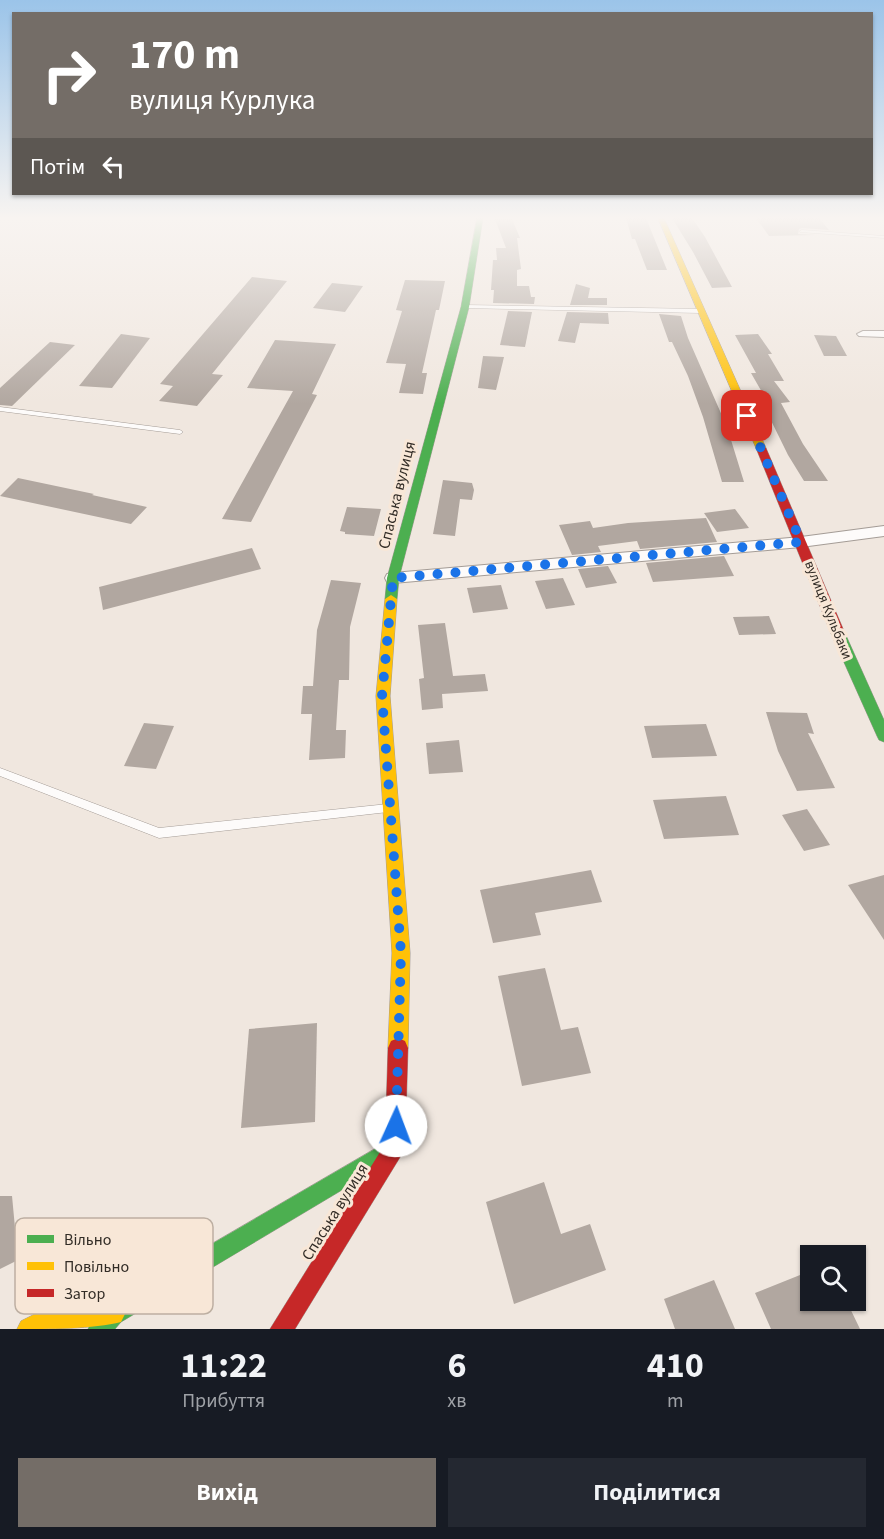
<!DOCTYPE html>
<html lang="uk">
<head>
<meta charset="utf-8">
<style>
	:root { --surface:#171b24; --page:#242831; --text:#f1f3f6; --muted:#9ea1a6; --accent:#746d67 }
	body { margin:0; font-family:"Source Sans 3",sans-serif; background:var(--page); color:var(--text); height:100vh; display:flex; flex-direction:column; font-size:22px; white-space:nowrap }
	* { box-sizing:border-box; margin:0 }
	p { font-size:20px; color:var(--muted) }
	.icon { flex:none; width:33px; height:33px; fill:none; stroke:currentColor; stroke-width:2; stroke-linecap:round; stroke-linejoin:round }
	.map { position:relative; height:1329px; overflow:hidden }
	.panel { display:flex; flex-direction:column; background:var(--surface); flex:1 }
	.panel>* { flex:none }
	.banner { position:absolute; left:12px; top:12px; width:861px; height:183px; border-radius:0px; box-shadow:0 2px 4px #0004; background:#746d67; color:#fff; overflow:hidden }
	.buttons { position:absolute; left:800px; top:1245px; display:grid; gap:12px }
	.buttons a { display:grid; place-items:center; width:66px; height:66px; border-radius:0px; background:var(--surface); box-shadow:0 2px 4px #0004; font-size:30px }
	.pin { position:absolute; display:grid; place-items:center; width:51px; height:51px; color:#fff; margin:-26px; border-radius:12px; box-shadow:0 3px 9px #0006 }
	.me { position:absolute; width:66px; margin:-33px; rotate:2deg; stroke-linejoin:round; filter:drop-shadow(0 0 4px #0008) }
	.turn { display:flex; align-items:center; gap:21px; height:126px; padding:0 18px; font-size:27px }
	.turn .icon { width:78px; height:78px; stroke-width:2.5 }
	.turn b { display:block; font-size:42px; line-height:51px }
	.then { display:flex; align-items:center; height:57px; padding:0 18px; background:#0003; gap:12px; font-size:22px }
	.eta { display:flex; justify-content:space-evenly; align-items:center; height:102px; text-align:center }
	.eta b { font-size:36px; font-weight:700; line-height:42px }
	.cta { display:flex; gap:12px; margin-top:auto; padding:12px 18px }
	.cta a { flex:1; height:69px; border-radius:0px; background:var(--accent); color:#fff; font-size:24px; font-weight:700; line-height:69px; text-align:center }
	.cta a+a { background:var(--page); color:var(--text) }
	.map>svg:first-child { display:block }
</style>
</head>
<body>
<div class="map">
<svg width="884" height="1329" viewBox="0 0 884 1329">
	<rect width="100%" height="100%" fill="#f0e7df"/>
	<g fill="#b1a7a0">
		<path d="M 626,218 L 646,218 L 667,270 L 647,270 L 635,239 L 632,239 Z"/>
		<path d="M 672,218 L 692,218 L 705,237 L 732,287 L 712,288 L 693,252 Z"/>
		<path d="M 756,218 L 819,218 L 829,230 L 802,228 L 799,229 L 798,234 L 816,235 L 769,236 Z"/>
		<path d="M 495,219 L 512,219 L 520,238 L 517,238 L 521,269 L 517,270 L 517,286 L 529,286 L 531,297 L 535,297 L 534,304 L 493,303 L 494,290 L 491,290 L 493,260 L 497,260 L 496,248 L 506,248 Z"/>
		<path d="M 252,277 L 287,281 L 212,374 L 223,375 L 197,406 L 159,401 L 173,386 L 160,384 Z"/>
		<path d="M 405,280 L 445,281 L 439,310 L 436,310 L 422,373 L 427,373 L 423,394 L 399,393 L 406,364 L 386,363 L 402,311 L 396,310 Z"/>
		<path d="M 332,283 L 363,286 L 345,312 L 313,308 Z"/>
		<path d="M 576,284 L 590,288 L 588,298 L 607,298 L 607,305 L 570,305 Z"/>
		<path d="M 508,311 L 532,312 L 525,347 L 500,345 Z"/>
		<path d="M 567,312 L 608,313 L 609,324 L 580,323 L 575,343 L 558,341 Z"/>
		<path d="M 659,314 L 681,316 L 688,338 L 727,427 L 744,482 L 722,482 L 703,417 L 688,376 L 672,342 L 669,342 Z"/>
		<path d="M 121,334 L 150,338 L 112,388 L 79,386 Z"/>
		<path d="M 758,334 L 772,354 L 768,354 L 784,381 L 774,381 L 790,402 L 781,403 L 803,444 L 828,481 L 804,481 L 788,455 L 758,394 L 763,394 L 751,373 L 756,373 L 735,335 Z"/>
		<path d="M 814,335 L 836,336 L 847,356 L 824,356 Z"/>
		<path d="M 275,340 L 336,344 L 312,394 L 317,395 L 251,522 L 222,519 L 293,391 L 247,388 Z"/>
		<path d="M 50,342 L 75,345 L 12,406 L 0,405 L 0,388 Z"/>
		<path d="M 483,356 L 504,357 L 496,390 L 478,388 Z"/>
		<path d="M 18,478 L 94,494 L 92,495 L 147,507 L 131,524 L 0,496 Z"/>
		<path d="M 443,480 L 472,483 L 474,490 L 472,500 L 460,499 L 455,536 L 433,534 Z"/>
		<path d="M 347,507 L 381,509 L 374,536 L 345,534 L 345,532 L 340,531 Z"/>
		<path d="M 735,509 L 749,528 L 717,532 L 704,513 Z"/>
		<path d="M 706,518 L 717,542 L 640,549 L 637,541 L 598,546 L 601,552 L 572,555 L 559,525 L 590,521 L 593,528 L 628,523 Z"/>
		<path d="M 252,548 L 261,569 L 103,610 L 99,587 Z"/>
		<path d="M 724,556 L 734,576 L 653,582 L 646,563 Z"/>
		<path d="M 608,566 L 617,583 L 586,588 L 578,569 Z"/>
		<path d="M 563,578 L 575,605 L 546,609 L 535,581 Z"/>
		<path d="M 331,580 L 361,583 L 350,627 L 349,680 L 339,680 L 336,730 L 346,730 L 345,758 L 309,760 L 312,714 L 301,714 L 303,686 L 313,686 L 317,630 Z"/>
		<path d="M 501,585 L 508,609 L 473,613 L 467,588 Z"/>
		<path d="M 769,616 L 776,634 L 739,635 L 733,617 Z"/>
		<path d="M 445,623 L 453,676 L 485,674 L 488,691 L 442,694 L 443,708 L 422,710 L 419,679 L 424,678 L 418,625 Z"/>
		<path d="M 766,712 L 807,713 L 814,734 L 808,733 L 835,788 L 797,791 L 778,751 Z"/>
		<path d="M 144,723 L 174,726 L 156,769 L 124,766 Z"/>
		<path d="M 706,724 L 717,756 L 652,758 L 644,726 Z"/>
		<path d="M 459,740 L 463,772 L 429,774 L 426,743 Z"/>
		<path d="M 726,796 L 739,835 L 664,839 L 653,800 Z"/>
		<path d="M 807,809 L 830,845 L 804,851 L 782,815 Z"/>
		<path d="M 591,870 L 602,902 L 535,913 L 541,935 L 493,943 L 480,890 Z"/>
		<path d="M 884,875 L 884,940 L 848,885 Z"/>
		<path d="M 545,968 L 561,1030 L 578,1027 L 591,1073 L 522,1086 L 498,976 Z"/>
		<path d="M 317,1023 L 315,1122 L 241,1128 L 249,1029 Z"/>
		<path d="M 544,1182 L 561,1234 L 590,1224 L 606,1270 L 514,1304 L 486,1202 Z"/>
		<path d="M 0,1196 L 12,1196 L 18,1260 L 0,1269 Z"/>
		<path d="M 810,1271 L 810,1300 L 846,1300 L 860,1329 L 771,1329 L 755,1293 Z"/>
		<path d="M 714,1280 L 735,1329 L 675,1329 L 664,1299 Z"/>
	</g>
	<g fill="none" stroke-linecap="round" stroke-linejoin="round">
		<g stroke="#a49c96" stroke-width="1">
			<g id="lane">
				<path d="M 802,230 L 884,236 L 884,238 L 800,232 L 800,231 Z"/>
				<path d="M 465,305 L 701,309 L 704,311 L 701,313 L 463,308 L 463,306 Z"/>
				<path d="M 0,407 L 180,430 L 183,432 L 180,434 L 0,411 Z"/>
				<path d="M 0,768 L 159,828 L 388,804 L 392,805 L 393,808 L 392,811 L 388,812 L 159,838 L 0,776 Z"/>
			</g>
		</g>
		<g stroke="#a49c96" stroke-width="2">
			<g id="street">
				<path d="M 863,331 L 884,331 L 884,337 L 859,336 L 857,334 Z"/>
				<path d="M 884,526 L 884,536 L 801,547 L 393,583 L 387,582 L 385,578 L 387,574 L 393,573 L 801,537 Z"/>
			</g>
		</g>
		<g stroke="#a49c96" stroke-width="1">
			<g id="fast">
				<path d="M 477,218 L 483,218 L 469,307 L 399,578 L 397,599 L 391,603 L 385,599 L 387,578 L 461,307 Z"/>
				<path d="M 837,626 L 844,631 L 884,720 L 884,742 L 879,740 L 877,736 L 830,631 Z"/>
				<path d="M 392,1139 L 399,1142 L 402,1149 L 399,1156 L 121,1322 L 115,1329 L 88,1329 L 92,1321 L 105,1306 Z"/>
			</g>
		</g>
		<g stroke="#a49c96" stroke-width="1">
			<g id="slow">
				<path d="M 658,218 L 664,218 L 766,448 L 765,450 L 757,450 L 756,448 Z"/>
				<path d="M 391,595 L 397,599 L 390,696 L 410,953 L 408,1048 L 405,1055 L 398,1058 L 391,1055 L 388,1048 L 392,953 L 376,696 L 385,599 Z"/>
				<path d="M 113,1302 L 121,1306 L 125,1314 L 121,1322 C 95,1329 46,1329 17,1329 L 21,1321 L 49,1307 Z"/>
			</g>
		</g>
		<g stroke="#a49c96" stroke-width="1">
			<g id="jam">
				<path d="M 761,445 L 766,448 L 844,631 L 842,634 L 832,634 L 830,631 L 756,448 Z"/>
				<path d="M 398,1038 L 405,1041 L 408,1048 L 405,1147 L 402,1154 L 295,1329 L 270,1329 L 385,1144 L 388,1048 L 391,1041 Z"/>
			</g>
		</g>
		<use href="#lane" fill="#fdfbfa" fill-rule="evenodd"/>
		<use href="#street" fill="#fdfbfa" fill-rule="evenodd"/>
		<use href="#fast" fill="#4caf50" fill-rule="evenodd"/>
		<use href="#slow" fill="#ffc107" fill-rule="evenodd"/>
		<use href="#jam" fill="#c62828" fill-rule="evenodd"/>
	</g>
	<linearGradient id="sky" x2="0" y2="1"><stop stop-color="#9bc4e9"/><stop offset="0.54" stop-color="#f8f4f1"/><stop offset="1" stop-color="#f8f4f1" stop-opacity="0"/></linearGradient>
	<rect width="884" height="404" fill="url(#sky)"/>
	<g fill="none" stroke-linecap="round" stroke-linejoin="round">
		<path stroke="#1a73e8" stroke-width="10" stroke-dasharray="0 18" d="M 396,1126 L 401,953 L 382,696 L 393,578 L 801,542 L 747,416"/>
	</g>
	<g text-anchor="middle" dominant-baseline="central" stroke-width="6" stroke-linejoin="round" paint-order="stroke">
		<g font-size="14" fill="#322c26" stroke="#f8e7d7">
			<text transform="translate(828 610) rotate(68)">вулиця Кульбаки</text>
		</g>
		<g font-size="16" fill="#322c26" stroke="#f8e7d7">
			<text transform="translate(397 495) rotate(-76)">Спаська вулиця</text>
			<text transform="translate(335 1212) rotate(-58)">Спаська вулиця</text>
		</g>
	</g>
	<rect x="15" y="1218" width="198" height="96" rx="9" fill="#f8e7d7" stroke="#bdafa2" stroke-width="1.5"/>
	<rect x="27" y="1235" width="27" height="8" fill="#4caf50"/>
	<rect x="27" y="1262" width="27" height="8" fill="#ffc107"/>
	<rect x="27" y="1289" width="27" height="8" fill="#c62828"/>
	<g font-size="16" fill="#322c26">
		<text x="64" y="1245">Вільно</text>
		<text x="64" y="1272">Повільно</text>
		<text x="64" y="1299">Затор</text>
	</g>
</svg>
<div class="buttons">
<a><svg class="icon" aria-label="search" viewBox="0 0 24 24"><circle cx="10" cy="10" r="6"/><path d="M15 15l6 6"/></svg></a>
</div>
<div class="pin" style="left:747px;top:416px;background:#d93025"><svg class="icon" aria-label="arrive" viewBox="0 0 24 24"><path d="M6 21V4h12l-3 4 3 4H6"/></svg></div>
<svg class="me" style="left:396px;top:1126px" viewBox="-20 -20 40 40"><circle r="19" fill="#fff"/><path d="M0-13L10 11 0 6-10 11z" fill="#1a73e8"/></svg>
<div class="banner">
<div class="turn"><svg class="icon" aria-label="right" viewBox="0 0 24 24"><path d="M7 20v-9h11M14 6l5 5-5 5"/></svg><div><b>170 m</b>вулиця Курлука</div></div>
<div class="then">Потім<svg class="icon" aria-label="left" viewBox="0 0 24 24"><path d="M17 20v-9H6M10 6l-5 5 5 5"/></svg></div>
</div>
</div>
<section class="panel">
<div class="eta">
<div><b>11:22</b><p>Прибуття</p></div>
<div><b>6</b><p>хв</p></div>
<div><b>410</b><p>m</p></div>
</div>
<div class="cta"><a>Вихід</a><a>Поділитися</a></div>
</section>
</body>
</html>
